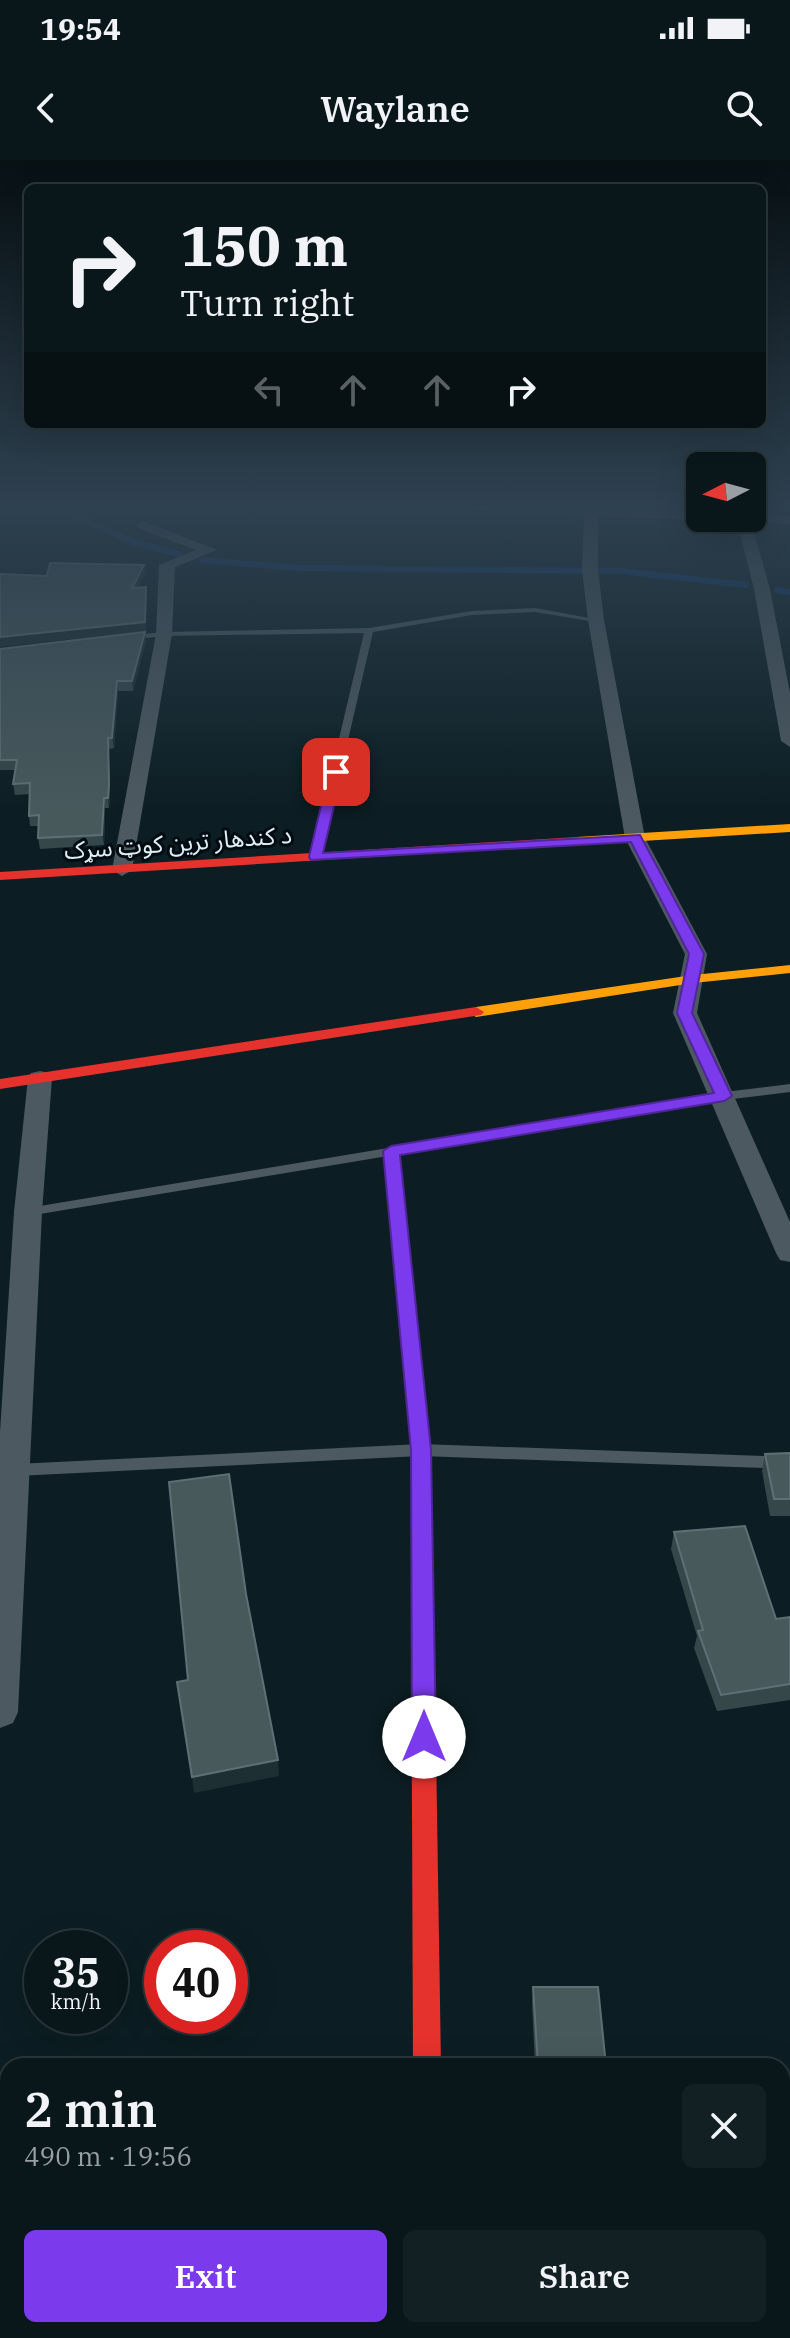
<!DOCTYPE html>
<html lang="en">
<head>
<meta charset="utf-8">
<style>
	:root { --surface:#09161a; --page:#121f23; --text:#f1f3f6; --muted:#999fa2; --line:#293539; --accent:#7c3aed }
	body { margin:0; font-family:"IBM Plex Serif","Noto Sans Arabic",serif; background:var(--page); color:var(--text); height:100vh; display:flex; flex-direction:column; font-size:30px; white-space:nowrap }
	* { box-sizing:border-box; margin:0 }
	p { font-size:26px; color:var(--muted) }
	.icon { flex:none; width:44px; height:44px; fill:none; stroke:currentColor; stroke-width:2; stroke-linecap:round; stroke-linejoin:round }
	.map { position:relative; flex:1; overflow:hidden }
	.details { position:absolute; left:0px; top:1898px; width:790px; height:280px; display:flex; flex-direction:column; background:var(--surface); border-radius:24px 24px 0 0; box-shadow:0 8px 32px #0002,0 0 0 2px var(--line) }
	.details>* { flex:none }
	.banner { position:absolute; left:24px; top:24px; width:742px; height:244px; border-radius:12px; box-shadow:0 8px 32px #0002,0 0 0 2px var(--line); background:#09161a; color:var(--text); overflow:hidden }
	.needle { width:52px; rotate:264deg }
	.fabs { position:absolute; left:686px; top:292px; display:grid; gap:16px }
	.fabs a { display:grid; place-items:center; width:80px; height:80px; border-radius:12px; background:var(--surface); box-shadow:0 8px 32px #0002,0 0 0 2px var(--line); font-size:40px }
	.speed { position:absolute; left:24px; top:1770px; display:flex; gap:16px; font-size:40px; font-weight:700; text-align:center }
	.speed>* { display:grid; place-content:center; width:104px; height:104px; border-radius:50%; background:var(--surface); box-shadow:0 8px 32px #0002,0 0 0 2px var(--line); line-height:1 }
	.speed small { font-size:20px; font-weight:400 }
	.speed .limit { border:12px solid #d22; background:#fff; color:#111 }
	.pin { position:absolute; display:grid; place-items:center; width:68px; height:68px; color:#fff; margin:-34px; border-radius:16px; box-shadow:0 4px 12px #0006 }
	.me { position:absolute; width:88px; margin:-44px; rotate:0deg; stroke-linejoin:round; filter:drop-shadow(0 0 6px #0008) }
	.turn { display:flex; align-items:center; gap:28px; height:168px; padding:0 24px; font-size:36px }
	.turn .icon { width:104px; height:104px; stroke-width:2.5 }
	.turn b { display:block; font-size:56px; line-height:68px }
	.lanes { display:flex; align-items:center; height:76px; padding:0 24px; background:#0003; justify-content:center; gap:40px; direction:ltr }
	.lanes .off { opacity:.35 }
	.round { display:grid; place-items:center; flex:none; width:84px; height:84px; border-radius:12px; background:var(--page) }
	.head { display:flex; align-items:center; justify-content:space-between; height:136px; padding:0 24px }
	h1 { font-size:48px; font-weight:600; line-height:60px }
	.cta { display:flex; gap:16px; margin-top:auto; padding:16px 24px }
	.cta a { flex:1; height:92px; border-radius:12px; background:var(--accent); color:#fff; font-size:32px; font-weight:600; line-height:92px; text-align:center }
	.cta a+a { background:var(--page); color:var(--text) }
	.status { display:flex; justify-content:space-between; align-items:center; height:56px; padding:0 40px; background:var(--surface); direction:ltr }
	.status svg { height:22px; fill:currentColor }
	header { display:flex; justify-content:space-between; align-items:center; height:104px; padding:0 24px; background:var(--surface); font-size:36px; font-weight:600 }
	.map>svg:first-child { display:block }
</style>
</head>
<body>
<div class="status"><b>19:54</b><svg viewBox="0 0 49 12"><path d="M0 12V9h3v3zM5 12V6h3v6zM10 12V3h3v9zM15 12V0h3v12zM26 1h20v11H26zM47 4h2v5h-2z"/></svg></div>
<header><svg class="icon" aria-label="back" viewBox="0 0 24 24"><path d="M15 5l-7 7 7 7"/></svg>Waylane<svg class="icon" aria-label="search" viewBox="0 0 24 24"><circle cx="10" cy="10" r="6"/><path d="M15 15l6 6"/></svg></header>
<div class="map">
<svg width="790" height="2178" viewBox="0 0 790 2178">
	<rect width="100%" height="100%" fill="#0c1e23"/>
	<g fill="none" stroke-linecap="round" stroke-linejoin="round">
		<g stroke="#0c366f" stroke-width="6">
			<path d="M 53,346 L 133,382 L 179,394"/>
			<path d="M 202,400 L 300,408 L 621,411 L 746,425"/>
			<path d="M 777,430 L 790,432"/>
		</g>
		<g fill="#4d5960" fill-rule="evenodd">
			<path d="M 535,448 L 600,460 L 596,462 L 535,452 L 472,455 L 373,472 L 321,697 L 316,700 L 311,697 L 364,473 L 164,476 L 127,480 L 123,478 L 127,476 L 164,472 L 369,468 L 472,451 Z"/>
			<path d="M 790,924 L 790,932 L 724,940 L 28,1056 L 21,1052 L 28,1048 L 724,932 Z"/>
			<path d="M 421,1284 L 790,1297 L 790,1309 L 421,1296 L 16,1316 L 10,1314 L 8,1310 L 10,1306 L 16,1304 Z"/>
		</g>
		<g fill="#4d5960" fill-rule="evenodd">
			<path d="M 467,346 L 577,346 L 700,352 L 700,358 L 706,358 L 700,360 L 598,356 L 598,410 L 604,460 L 645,678 L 707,794 L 697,853 L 790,1062 L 790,1102 L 780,1100 L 776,1093 L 673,853 L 685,794 L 625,678 L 588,460 L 582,410 L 584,355 L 474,350 Z"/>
			<path d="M 752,354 L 790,356 L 790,364 L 751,362 L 770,429 L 790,533 L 790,587 L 781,581 L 754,429 L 736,358 L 752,358 Z"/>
			<path d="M 143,361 L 217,390 L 175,407 L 172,474 L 132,710 L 122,716 L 112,710 L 156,474 L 159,405 L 196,390 L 138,368 L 136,365 Z"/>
			<path d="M 40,911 L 49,913 L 52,918 L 42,1052 L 18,1552 L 13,1563 L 0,1568 L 0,1272 L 14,1052 L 28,918 L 31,913 Z"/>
			<rect x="397" y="2170" width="48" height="8"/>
		</g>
		<g fill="#ff9f0a" fill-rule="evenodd">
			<path d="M 790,664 L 790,672 L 577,685 L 570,681 L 577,677 Z"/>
			<path d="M 790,805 L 790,813 L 693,823 L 476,857 L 468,852 L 476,847 L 693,815 Z"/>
			<path d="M 391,986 L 399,991 L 431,1290 L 433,1397 L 430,1403 L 422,1406 L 414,1403 L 411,1397 L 411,1290 L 383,991 Z"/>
		</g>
		<g fill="#e5322d" fill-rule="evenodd">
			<path d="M 577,677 L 582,678 L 582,684 L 0,720 L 0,712 Z"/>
			<path d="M 476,847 L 484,852 L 481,855 L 0,929 L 0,919 Z"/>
			<path d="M 422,1388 L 430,1391 L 433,1397 L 441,1906 L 413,1906 L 411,1397 L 414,1391 Z"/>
		</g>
	</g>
	<g fill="#36474a">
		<path d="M 145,472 L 146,481 L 133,531 L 118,531 L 114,588 L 109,589 L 110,635 L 109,648 L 105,648 L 104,685 L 40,689 L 38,678 L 39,666 L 30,666 L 29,656 L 30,634 L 15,635 L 13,624 L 15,610 L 0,610 L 0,489 Z"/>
		<path d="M 790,1293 L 790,1356 L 770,1356 L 762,1311 L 765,1294 Z"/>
		<path d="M 674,1372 L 776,1459 L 790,1457 L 790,1540 L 717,1551 L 694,1488 L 697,1476 L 671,1389 Z"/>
		<path d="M 533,1827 L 606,1906 L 535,1906 L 532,1843 Z"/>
	</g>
	<g fill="#1d2f33">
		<path d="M 144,405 L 145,414 L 133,437 L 132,428 Z"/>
		<path d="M 146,427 L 146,471 L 0,487 L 0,477 Z"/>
		<path d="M 145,472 L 146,481 L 133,531 L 132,521 Z"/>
		<path d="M 117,521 L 118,531 L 114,588 L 112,578 Z"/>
		<path d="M 108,578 L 110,635 L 109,648 L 108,638 Z"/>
		<path d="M 104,638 L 105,648 L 104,685 L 102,675 Z"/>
		<path d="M 278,1600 L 279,1616 L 194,1633 L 192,1617 Z"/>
	</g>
	<g fill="#48595c" stroke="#5f7074" stroke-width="2">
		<path d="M 50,403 L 144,405 L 132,428 L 146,427 L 145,462 L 0,477 L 0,414 L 47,416 Z"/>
		<path d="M 145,472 L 132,521 L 117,521 L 112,578 L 108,578 L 109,625 L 108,638 L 104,638 L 102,675 L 38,678 L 39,655 L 29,656 L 30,623 L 13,624 L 17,600 L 0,600 L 0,489 Z"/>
		<path d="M 790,1293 L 790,1339 L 774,1339 L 765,1294 Z"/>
		<path d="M 229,1314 L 246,1434 L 278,1600 L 192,1617 L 177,1522 L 188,1520 L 169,1322 Z"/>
		<path d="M 745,1366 L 776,1459 L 790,1457 L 790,1524 L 721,1535 L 698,1471 L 703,1470 L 674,1372 Z"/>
		<path d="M 533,1827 L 598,1827 L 606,1906 L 538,1906 Z"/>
		<rect x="173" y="2170" width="118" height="8"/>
	</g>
	<linearGradient id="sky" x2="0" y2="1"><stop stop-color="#071013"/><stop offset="0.53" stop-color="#2e4150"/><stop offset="1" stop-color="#2e4150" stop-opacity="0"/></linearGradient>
	<rect width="790" height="651" fill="url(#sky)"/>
	<path fill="#7c3aed" stroke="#51269a" stroke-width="2" d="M 336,608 L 342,612 L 323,693 L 640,675 L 704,794 L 692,853 L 732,936 L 724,941 L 400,995 L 431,1290 L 436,1577 L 433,1584 L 424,1587 L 415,1584 L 412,1577 L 411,1290 L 383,991 L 391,986 L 714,933 L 677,853 L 689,794 L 631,682 L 311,700 L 309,697 L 329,612 Z"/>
	<g text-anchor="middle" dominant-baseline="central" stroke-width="6" stroke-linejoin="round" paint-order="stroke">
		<g font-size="24" fill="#ddeff5" stroke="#020b0f">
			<text transform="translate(178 682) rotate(-4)">د کندهار ترين کوټ سړک</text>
		</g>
	</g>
</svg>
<div class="fabs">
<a><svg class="needle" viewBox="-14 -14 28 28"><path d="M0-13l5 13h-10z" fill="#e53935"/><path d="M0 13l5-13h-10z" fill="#999fa2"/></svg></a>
</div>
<div class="speed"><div>35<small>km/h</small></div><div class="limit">40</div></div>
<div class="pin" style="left:336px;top:612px;background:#d93025"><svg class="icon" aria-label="arrive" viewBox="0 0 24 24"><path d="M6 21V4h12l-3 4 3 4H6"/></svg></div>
<svg class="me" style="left:424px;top:1577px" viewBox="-20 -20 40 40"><circle r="19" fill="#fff"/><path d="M0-13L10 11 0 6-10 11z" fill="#7c3aed"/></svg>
<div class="banner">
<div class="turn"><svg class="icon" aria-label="right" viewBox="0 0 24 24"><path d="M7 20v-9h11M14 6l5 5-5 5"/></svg><div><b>150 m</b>Turn right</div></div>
<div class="lanes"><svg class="icon off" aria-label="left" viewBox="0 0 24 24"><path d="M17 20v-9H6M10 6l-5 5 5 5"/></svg><svg class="icon off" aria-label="ahead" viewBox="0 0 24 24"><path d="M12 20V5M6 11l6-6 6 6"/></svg><svg class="icon off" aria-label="ahead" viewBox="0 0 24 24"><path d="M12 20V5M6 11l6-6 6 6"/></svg><svg class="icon" aria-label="right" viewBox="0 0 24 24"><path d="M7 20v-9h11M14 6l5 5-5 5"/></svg></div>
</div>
<section class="details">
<div class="head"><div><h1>2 min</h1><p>490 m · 19:56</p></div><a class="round"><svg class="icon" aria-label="close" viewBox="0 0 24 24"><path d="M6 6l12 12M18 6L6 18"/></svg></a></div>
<div class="cta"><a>Exit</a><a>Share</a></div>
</section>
</div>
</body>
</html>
